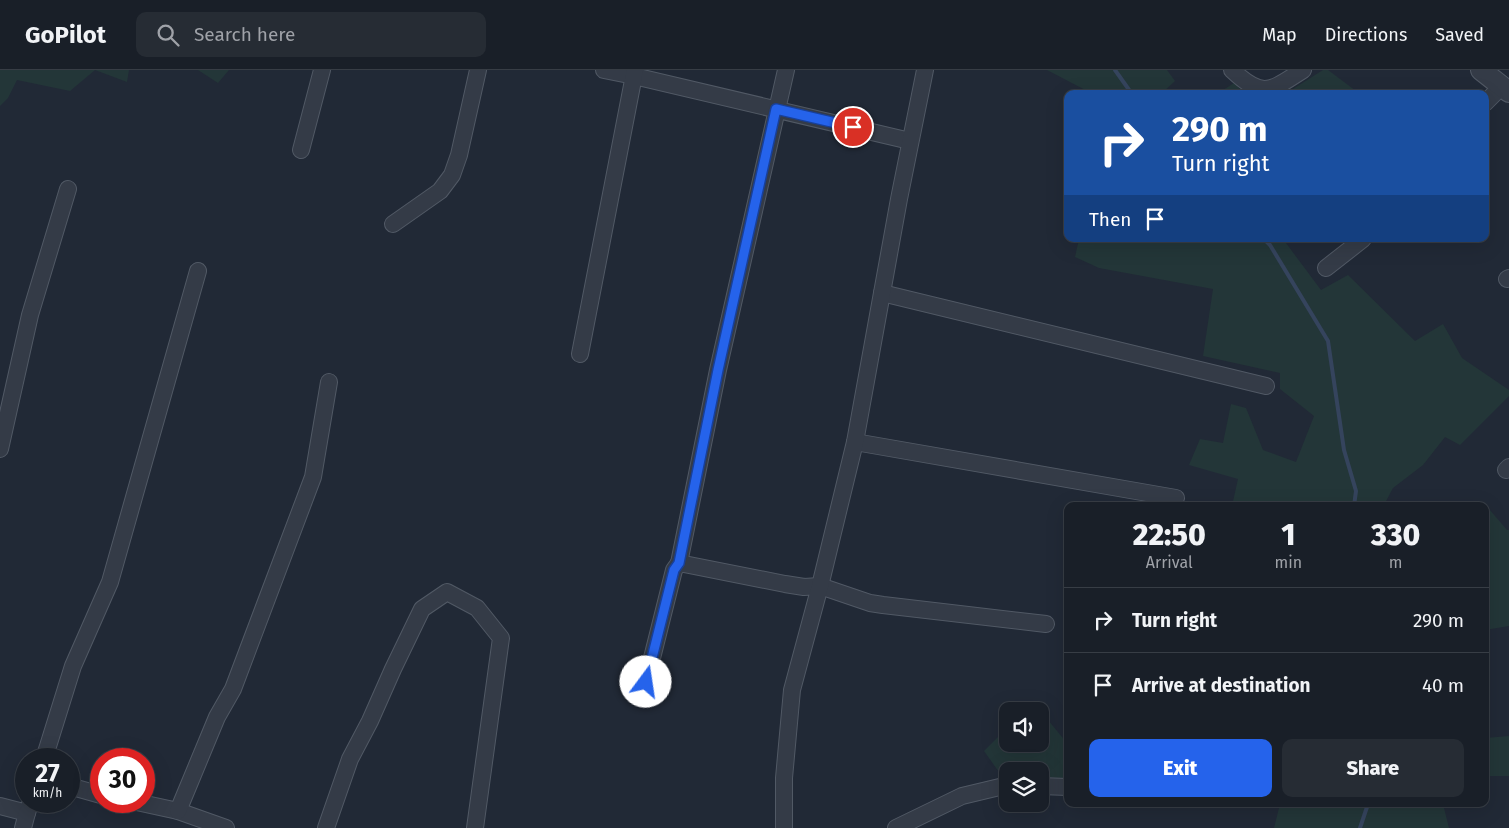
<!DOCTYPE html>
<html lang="en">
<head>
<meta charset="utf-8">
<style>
	:root { --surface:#191f28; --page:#262c34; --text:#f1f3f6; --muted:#9fa2a8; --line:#373d45; --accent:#2563eb }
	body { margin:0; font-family:"Fira Sans",sans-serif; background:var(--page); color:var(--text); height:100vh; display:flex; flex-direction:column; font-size:19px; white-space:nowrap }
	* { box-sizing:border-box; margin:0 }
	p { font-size:16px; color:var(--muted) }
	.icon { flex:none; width:28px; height:28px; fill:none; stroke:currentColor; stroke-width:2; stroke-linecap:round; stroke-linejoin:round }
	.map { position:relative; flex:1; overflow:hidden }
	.side { position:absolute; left:1064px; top:432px; width:425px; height:305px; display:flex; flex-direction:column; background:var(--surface); border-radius:10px; box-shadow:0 5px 20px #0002,0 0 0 1px var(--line) }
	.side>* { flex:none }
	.hud { position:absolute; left:1064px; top:20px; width:425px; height:152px; border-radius:10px; box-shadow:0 5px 20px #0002,0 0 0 1px var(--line); background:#1a4fa0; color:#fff; overflow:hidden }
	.controls { position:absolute; left:999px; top:632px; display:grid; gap:10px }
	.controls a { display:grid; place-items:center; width:50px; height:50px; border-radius:10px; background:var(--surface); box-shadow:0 5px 20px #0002,0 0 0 1px var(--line); font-size:25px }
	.speed { position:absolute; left:15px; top:678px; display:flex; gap:10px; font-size:25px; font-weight:700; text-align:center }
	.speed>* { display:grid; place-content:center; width:65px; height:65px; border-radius:50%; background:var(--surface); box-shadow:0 5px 20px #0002,0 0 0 1px var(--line); line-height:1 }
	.speed small { font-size:12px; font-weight:400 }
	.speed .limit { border:8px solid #d22; background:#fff; color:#111 }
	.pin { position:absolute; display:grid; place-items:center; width:42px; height:42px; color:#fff; margin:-21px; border:2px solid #fff; border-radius:50%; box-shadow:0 1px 5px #0007 }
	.me { position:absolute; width:55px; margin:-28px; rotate:14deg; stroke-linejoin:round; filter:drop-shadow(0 0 4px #0008) }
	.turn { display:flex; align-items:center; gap:18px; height:105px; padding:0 25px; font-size:22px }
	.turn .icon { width:65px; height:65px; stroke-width:2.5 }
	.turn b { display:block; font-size:35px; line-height:42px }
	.then { display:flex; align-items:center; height:48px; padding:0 25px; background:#0003; gap:10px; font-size:19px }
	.eta { display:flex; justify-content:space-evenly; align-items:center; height:85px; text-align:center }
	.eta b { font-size:30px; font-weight:800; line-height:35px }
	.button { display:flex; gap:10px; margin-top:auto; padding:10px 25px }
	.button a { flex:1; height:58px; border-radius:10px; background:var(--accent); color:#fff; font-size:20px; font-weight:800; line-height:58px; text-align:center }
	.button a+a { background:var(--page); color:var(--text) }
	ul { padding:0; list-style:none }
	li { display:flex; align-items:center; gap:15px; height:65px; padding:0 25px; border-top:1px solid var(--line) }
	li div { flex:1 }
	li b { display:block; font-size:19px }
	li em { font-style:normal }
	header { display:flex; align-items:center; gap:30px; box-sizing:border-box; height:70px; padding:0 25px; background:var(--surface); border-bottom:1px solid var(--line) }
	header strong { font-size:24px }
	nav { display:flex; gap:28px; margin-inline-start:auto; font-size:18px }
	.search { width:350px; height:45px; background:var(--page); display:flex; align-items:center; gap:12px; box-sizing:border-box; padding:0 18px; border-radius:10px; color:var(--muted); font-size:19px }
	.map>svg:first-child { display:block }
</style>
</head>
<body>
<header>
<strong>GoPilot</strong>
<div class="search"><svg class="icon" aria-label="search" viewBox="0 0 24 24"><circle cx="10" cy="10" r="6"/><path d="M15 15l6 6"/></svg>Search here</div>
<nav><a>Map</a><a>Directions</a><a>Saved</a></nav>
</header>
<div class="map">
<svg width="1509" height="758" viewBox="0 0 1509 758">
	<rect width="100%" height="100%" fill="#212936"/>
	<g fill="#233638">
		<path d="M 0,0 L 129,0 L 127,12 L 95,0 L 70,21 L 17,10 L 8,28 L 0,36 Z"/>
		<path d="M 198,0 L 229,0 L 218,13 Z"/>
		<path d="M 1047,0 L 1167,0 L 1175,11 L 1161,24 L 1093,24 Z"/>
		<path d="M 1323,0 L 1328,0 L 1360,24 L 1285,24 Z"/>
		<path d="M 1234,13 L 1245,24 L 1217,24 Z"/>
		<path d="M 1079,169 L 1283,169 L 1321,220 L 1348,205 L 1415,271 L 1443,254 L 1462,288 L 1509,320 L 1509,326 L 1460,375 L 1445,367 L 1423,395 L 1393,418 L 1384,435 L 1385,436 L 1232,436 L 1238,409 L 1189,395 L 1200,369 L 1223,373 L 1231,334 L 1246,338 L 1263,380 L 1296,392 L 1314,346 L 1280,319 L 1280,303 L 1203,286 L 1213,219 L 1099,198 L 1075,187 Z"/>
		<path d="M 1485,439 L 1489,439 L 1507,460 L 1509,460 L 1509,556 L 1485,560 Z"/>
		<path d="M 1040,644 L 1043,644 L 1067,673 L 1067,708 L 1040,707 L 1040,701 L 1008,701 L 1007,706 L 1001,705 L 984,681 L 1007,658 L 1008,674 L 1040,674 Z"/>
		<path d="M 1509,666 L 1509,706 L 1485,706 L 1485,668 Z"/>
		<path d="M 1280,734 L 1443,734 L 1449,758 L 1274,758 Z"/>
	</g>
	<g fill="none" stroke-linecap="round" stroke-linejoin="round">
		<g stroke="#35445d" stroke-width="4">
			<path d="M 1115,0 L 1132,24"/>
			<path d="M 1264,169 L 1270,175 L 1328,271 L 1344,380 L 1356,421 L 1354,436"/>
			<path d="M 1360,758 L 1368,734"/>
		</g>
		<g stroke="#515965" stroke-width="18">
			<g id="minor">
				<path d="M 604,0 L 634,6 L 910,71"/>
				<path d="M 1232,0 C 1264,30 1271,20 1303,0"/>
				<path d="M 1485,33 L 1502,16"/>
				<path d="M 301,80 L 322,0"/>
				<path d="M 393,154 L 440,121 L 452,105 L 459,85 L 478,0"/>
				<path d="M 1326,198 L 1363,169"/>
				<path d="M 1507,209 L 1509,208"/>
				<path d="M 882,223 L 1266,316"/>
				<path d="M 580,284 L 635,0"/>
				<path d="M 855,372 L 1176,428"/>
				<path d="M 0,379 L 30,245 L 68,119"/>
				<path d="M 1506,400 L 1509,397"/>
				<path d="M 679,493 L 718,300 L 786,0"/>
				<path d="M 646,612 L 674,500 L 679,493 L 785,514 L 804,517 L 820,516 L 870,533 L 883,535 L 1046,554"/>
				<path d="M 44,689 L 73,596 L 110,512 L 198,201"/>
				<path d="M 69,716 L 101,725"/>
				<path d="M 1040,716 L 1068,717"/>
				<path d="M 132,731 L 178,741 L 226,758"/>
				<path d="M 0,736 L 27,743 L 31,731"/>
				<path d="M 178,741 L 217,647 L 233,619 L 313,407 L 329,312"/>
				<path d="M 23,758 L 27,743"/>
				<path d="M 326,758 L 350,689 L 370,651 L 393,599 L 422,539 L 447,522 L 477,538 L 501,568 L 475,758"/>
				<path d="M 784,758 L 784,708 L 792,620 L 820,516 L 855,372 L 899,129 L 925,0"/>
				<path d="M 896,758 L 962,726 L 1008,715"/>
			</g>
		</g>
		<g stroke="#515965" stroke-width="22">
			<path id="tertiary" d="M 1481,0 L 1509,22"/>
		</g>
		<use href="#minor" stroke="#343b47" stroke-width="16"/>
		<use href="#tertiary" stroke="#343b47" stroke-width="20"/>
	</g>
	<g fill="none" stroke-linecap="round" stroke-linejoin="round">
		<g stroke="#184099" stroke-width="12">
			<path id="route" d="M 646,612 L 674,500 L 679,493 L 718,300 L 776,39 L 853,57"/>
		</g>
		<use href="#route" stroke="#2563eb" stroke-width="9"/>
	</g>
</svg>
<div class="controls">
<a><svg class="icon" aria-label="sound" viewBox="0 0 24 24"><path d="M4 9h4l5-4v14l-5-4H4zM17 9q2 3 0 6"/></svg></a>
<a><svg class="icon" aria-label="layers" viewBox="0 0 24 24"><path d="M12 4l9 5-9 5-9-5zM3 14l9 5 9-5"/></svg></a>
</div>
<div class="speed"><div>27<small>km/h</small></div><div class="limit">30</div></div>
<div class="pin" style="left:853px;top:57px;background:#d93025"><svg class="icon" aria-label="arrive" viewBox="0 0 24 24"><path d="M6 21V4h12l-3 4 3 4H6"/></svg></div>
<svg class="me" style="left:646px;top:612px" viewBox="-20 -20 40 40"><circle r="19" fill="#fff"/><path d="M0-13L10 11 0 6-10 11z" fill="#2563eb"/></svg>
<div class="hud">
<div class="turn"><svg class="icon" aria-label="right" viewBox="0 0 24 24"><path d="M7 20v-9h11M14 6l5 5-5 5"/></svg><div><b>290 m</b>Turn right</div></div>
<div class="then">Then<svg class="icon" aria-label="arrive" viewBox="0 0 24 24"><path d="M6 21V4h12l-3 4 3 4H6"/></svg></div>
</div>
<section class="side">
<div class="eta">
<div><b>22:50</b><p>Arrival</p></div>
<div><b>1</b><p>min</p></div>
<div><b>330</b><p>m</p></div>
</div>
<ul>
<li><svg class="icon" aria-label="right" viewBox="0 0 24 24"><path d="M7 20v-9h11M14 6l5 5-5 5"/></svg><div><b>Turn right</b></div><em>290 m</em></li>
<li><svg class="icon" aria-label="arrive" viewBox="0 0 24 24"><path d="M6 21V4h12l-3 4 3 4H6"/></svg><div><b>Arrive at destination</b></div><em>40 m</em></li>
</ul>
<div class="button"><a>Exit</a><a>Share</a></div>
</section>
</div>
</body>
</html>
